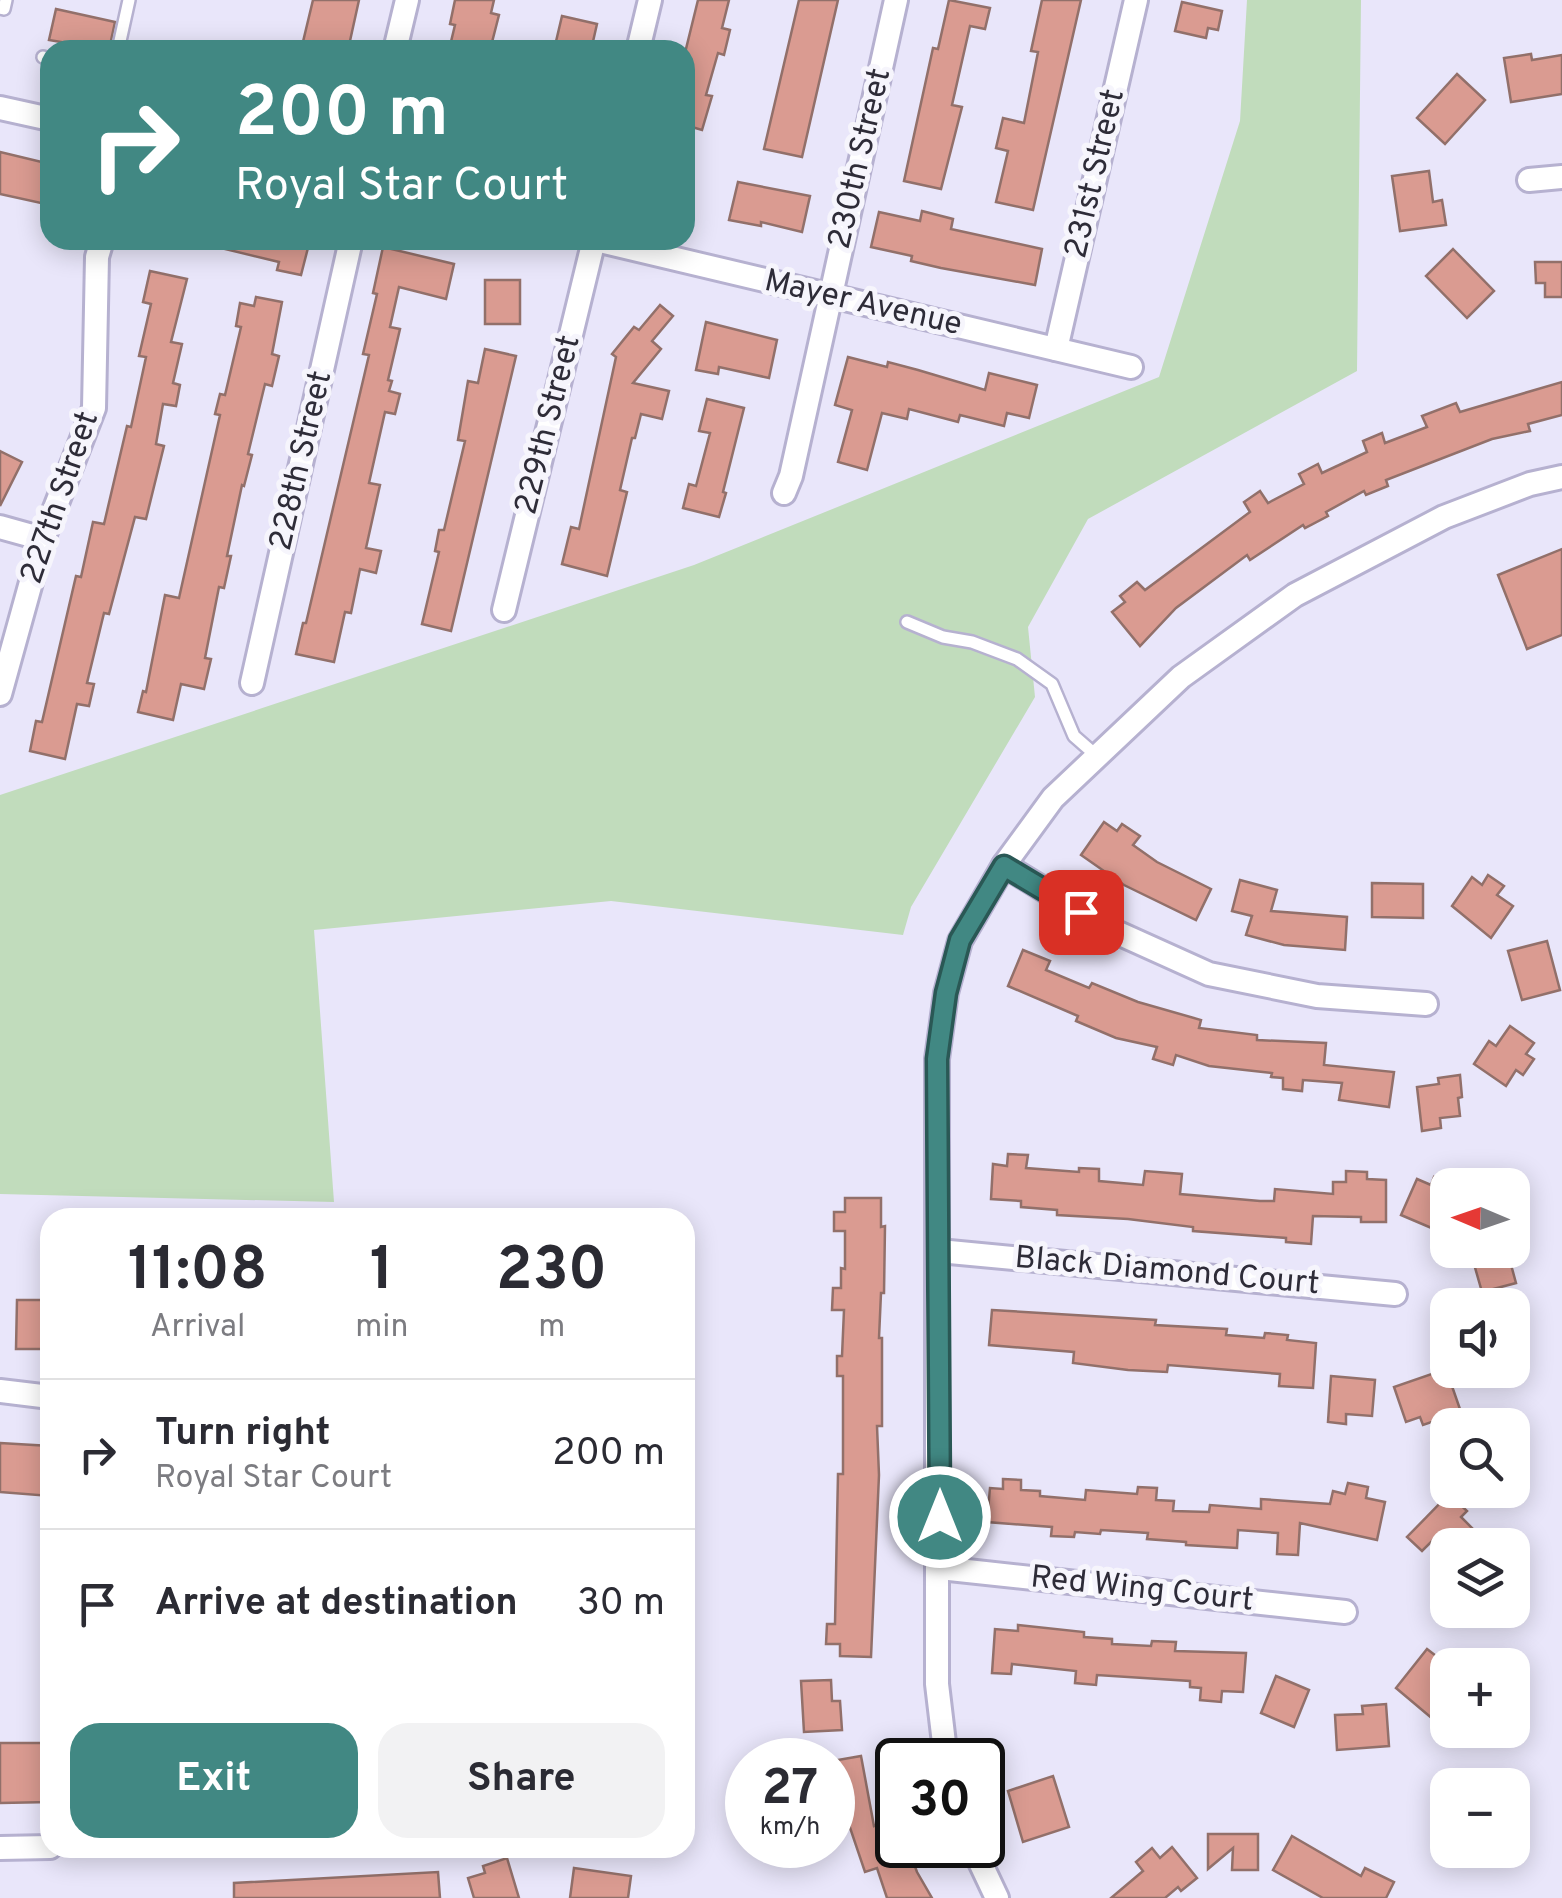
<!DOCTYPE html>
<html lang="en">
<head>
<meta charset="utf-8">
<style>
	:root { --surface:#fff; --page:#f2f2f3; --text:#2b2b33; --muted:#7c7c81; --line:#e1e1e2; --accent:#418883 }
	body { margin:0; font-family:Overpass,sans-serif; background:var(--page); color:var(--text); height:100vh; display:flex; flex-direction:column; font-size:38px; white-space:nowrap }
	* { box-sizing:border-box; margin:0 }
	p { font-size:32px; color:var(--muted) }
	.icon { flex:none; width:55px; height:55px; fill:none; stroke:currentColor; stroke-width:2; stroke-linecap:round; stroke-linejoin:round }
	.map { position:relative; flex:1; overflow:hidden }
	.panel { position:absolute; left:40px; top:1208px; width:655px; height:650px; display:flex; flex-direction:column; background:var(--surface); border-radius:30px; box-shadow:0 5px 25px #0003 }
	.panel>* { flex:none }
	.top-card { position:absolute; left:40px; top:40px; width:655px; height:210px; border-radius:30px; box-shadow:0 5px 25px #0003; background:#418883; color:#fff; overflow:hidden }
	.needle { width:65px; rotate:272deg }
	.tools { position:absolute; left:1430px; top:1168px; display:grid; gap:20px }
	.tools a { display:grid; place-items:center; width:100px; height:100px; border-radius:20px; background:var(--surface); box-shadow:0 5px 25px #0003; font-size:50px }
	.speed { position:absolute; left:725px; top:1738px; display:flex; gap:20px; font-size:50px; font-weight:700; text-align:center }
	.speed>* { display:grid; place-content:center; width:130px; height:130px; border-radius:50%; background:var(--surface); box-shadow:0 5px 25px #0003; line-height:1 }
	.speed small { font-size:25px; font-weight:400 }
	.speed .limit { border:5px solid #111; border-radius:15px; background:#fff; color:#111 }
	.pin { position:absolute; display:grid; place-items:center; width:85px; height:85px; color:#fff; margin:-42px; border-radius:20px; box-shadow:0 5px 15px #0006 }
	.me { position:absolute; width:110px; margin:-55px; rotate:0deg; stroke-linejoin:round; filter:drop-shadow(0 0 8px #0008) }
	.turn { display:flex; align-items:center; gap:35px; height:210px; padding:0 30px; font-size:45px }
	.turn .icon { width:130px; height:130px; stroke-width:2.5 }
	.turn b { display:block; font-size:70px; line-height:85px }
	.eta { display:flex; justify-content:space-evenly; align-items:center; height:170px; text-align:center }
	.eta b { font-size:60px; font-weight:700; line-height:70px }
	.cta { display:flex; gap:20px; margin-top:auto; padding:20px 30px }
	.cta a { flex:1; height:115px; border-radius:30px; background:var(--accent); color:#fff; font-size:40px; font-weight:700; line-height:115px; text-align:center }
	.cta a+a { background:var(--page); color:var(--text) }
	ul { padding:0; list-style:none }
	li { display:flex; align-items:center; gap:30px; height:150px; padding:0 30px; border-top:2px solid var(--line) }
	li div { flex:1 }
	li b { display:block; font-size:38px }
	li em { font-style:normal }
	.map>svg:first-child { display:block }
</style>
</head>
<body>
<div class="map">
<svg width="1562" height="1898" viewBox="0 0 1562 1898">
	<rect width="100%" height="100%" fill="#e9e6fa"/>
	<path fill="#c1dcbc" d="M 1247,0 L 1361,0 L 1357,371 L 1088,519 L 1028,627 L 1035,697 L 911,907 L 903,935 L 611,901 L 314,930 L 334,1202 L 0,1194 L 0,795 L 694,565 L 1159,377 L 1240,121 Z"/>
	<g fill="#da9b91" stroke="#92706a" stroke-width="2.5">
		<path d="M 313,0 L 359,0 L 348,50 L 302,46 Z"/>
		<path d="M 455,0 L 494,0 L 491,13 L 499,15 L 490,50 L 449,50 L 455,25 L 450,24 Z"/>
		<path d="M 698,0 L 729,0 L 722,28 L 730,30 L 724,55 L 718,53 L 706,95 L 712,96 L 702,130 L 685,125 L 685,53 Z"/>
		<path d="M 799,0 L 838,0 L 802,157 L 764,149 Z"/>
		<path d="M 949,0 L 990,8 L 985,29 L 970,26 L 952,105 L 962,107 L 941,189 L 904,181 L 933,48 L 938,49 Z"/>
		<path d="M 1042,0 L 1081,0 L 1033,210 L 996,202 L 1008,151 L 996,148 L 1003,118 L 1024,123 L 1038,52 L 1031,51 Z"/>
		<path d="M 1182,2 L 1222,11 L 1218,30 L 1208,28 L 1206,38 L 1175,31 Z"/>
		<path d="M 56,9 L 115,22 L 109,50 L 49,40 Z"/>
		<path d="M 562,16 L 597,24 L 592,46 L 586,44 L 585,50 L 554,50 Z"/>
		<path d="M 1531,54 L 1532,60 L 1562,55 L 1562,94 L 1511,102 L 1504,58 Z"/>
		<path d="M 1457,74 L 1485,100 L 1445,144 L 1417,118 Z"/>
		<path d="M 0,152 L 50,164 L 50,205 L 0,194 Z"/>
		<path d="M 1429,171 L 1433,202 L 1442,200 L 1446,225 L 1400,231 L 1392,176 Z"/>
		<path d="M 738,182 L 810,196 L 802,232 L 761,222 L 761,226 L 729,220 Z"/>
		<path d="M 922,211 L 953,219 L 951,229 L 1042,249 L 1035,285 L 941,268 L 911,261 L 912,256 L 871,247 L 879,212 L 920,221 Z"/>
		<path d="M 218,240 L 310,240 L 301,275 L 277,270 L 279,262 L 217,247 Z"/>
		<path d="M 383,247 L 454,264 L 446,299 L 399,287 L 390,327 L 400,329 L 388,380 L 392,381 L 389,391 L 400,394 L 395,414 L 385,412 L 369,483 L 380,485 L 366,548 L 381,551 L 376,573 L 360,569 L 351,613 L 345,612 L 334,662 L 296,654 L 303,623 L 306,623 L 369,355 L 363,354 L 377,294 L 373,293 Z"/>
		<path d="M 1453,249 L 1494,291 L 1467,318 L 1426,276 Z"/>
		<path d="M 1535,262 L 1562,262 L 1562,297 L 1545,297 L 1545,283 L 1536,283 Z"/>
		<path d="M 150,271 L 187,279 L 171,342 L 182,344 L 173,383 L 180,385 L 176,406 L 163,404 L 156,444 L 164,446 L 146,519 L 135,517 L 109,614 L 104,613 L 87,683 L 94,684 L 89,706 L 77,704 L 65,759 L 30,751 L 36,721 L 42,722 L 76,576 L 81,577 L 93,522 L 104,524 L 127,426 L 131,427 L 146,357 L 139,356 L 151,304 L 143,302 Z"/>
		<rect x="485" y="280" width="35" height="44"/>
		<path d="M 256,297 L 282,302 L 272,354 L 279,356 L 272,386 L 265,384 L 248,454 L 252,455 L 244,486 L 242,485 L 227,556 L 231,556 L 224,588 L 219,587 L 205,658 L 211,659 L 204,689 L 181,684 L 173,720 L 138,712 L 143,691 L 146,692 L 165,595 L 179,598 L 220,415 L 215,414 L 220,394 L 225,395 L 241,327 L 236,326 L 240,303 L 254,306 Z"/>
		<path d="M 660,305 L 673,316 L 652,341 L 661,349 L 633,383 L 669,391 L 662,419 L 641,414 L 635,438 L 632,438 L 620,490 L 627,492 L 607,576 L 562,564 L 571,527 L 579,529 L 616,357 L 612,354 L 634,327 L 639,330 Z"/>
		<path d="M 706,322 L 777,340 L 769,378 L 719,367 L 718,374 L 696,370 Z"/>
		<path d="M 485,349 L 516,356 L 451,631 L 422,624 L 439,552 L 435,551 L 439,530 L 444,530 L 465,441 L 458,440 L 468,381 L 478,383 Z"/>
		<path d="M 848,357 L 887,367 L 888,362 L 918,370 L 985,390 L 989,373 L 1037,385 L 1029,418 L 1007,413 L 1004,426 L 960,415 L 958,422 L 909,409 L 907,419 L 882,413 L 867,470 L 838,462 L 852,410 L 835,405 Z"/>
		<path d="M 1562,382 L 1562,415 L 1528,424 L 1530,431 L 1492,439 L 1386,480 L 1388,486 L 1366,495 L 1364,491 L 1326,512 L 1328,516 L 1305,528 L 1303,525 L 1250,560 L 1247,555 L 1176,608 L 1140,646 L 1112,612 L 1125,602 L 1120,596 L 1137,582 L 1145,590 L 1250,512 L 1244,502 L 1260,491 L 1268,503 L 1304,484 L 1299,474 L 1318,464 L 1322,473 L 1367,452 L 1363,441 L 1382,433 L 1385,443 L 1427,427 L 1422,416 L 1456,403 L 1460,412 Z"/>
		<path d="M 707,399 L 744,408 L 723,492 L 726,493 L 719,517 L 683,508 L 689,484 L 696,486 L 710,433 L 699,431 Z"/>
		<path d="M 0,451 L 22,462 L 0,506 Z"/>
		<path d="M 1562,549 L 1562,635 L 1527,649 L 1498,575 Z"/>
		<path d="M 1104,822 L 1117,831 L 1122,824 L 1140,836 L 1133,845 L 1157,862 L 1211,889 L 1196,920 L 1124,885 L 1081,855 Z"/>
		<path d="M 1488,875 L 1504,886 L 1497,895 L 1513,906 L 1491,938 L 1452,906 L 1472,877 L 1482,885 Z"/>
		<path d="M 1240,880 L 1277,890 L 1271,911 L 1347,917 L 1345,950 L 1284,945 L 1246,935 L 1252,916 L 1232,911 Z"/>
		<path d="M 1372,883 L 1423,884 L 1423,918 L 1372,917 Z"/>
		<path d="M 1547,941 L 1560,990 L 1522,1000 L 1508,951 Z"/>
		<path d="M 1023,950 L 1050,961 L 1046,970 L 1089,988 L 1092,983 L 1138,1002 L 1201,1020 L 1199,1028 L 1257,1035 L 1257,1040 L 1326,1043 L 1324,1065 L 1394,1072 L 1389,1107 L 1339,1100 L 1342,1083 L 1303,1080 L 1302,1091 L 1283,1089 L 1283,1078 L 1271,1077 L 1272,1073 L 1209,1066 L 1176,1055 L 1173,1065 L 1153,1059 L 1157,1047 L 1116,1038 L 1076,1021 L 1078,1016 L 1008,986 Z"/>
		<path d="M 1510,1026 L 1534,1043 L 1526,1054 L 1534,1059 L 1523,1075 L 1516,1070 L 1506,1086 L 1474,1064 L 1489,1041 L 1496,1046 Z"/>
		<path d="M 1460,1075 L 1462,1097 L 1458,1098 L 1460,1116 L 1440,1118 L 1441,1128 L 1422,1131 L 1417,1087 L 1439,1084 L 1438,1078 Z"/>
		<path d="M 1008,1154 L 1028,1155 L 1026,1168 L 1079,1172 L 1079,1168 L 1099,1169 L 1099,1181 L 1143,1185 L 1145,1171 L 1182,1174 L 1180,1194 L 1260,1201 L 1274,1201 L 1275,1189 L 1333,1194 L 1333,1182 L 1346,1182 L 1346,1171 L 1367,1172 L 1367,1179 L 1386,1180 L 1386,1222 L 1361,1222 L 1361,1217 L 1313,1216 L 1311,1244 L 1286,1242 L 1286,1238 L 1193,1231 L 1193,1227 L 1128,1219 L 1057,1215 L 1057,1210 L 1021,1207 L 1021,1201 L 991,1199 L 993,1164 L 1007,1166 Z"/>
		<path d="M 1434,1177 L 1448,1183 L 1448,1235 L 1401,1215 L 1417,1179 L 1431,1185 Z"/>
		<path d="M 845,1198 L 881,1198 L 881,1227 L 885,1226 L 884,1293 L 881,1293 L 879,1338 L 882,1338 L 882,1426 L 877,1426 L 879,1475 L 871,1657 L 840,1656 L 840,1644 L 826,1644 L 827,1624 L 835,1624 L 838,1474 L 843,1474 L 843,1376 L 837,1376 L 837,1356 L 842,1356 L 844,1310 L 832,1310 L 833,1288 L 841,1288 L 841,1268 L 845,1269 L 845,1231 L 834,1231 L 834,1212 L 845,1212 Z"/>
		<path d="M 1470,1250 L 1507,1250 L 1516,1283 L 1482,1292 Z"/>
		<path d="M 17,1300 L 50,1300 L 50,1349 L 16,1349 Z"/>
		<path d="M 992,1310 L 1156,1320 L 1155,1325 L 1227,1329 L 1226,1335 L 1264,1338 L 1265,1333 L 1288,1335 L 1287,1340 L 1316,1343 L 1313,1388 L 1279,1386 L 1280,1374 L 1168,1365 L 1167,1372 L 1128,1370 L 1073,1363 L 1074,1352 L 989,1345 Z"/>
		<path d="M 1446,1369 L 1461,1412 L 1423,1425 L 1420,1417 L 1406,1422 L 1394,1387 Z"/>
		<path d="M 1331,1376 L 1375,1380 L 1372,1416 L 1346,1414 L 1346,1424 L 1328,1422 Z"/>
		<path d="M 0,1443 L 50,1446 L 50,1496 L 0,1492 Z"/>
		<path d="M 1003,1479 L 1021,1480 L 1021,1490 L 1040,1491 L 1040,1496 L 1085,1500 L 1086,1490 L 1137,1494 L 1138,1487 L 1157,1488 L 1156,1500 L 1174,1501 L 1173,1511 L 1209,1512 L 1210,1505 L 1261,1509 L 1261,1499 L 1330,1504 L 1333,1491 L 1345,1494 L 1348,1483 L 1368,1487 L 1366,1498 L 1385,1502 L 1377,1540 L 1300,1523 L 1298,1555 L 1277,1554 L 1278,1533 L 1238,1530 L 1237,1548 L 1186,1545 L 1186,1542 L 1147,1539 L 1148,1533 L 1101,1530 L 1100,1534 L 1075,1532 L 1074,1537 L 1051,1536 L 1052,1527 L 987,1522 L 990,1488 L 1003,1489 Z"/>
		<path d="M 1449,1494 L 1467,1511 L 1461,1517 L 1473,1529 L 1457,1545 L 1448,1545 L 1448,1550 L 1435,1538 L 1422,1551 L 1407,1537 Z"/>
		<path d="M 1018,1625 L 1084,1632 L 1084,1637 L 1112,1639 L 1112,1644 L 1151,1646 L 1152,1641 L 1176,1642 L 1175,1651 L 1246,1653 L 1243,1692 L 1222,1691 L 1221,1702 L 1200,1700 L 1201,1688 L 1190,1687 L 1190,1681 L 1097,1675 L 1096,1685 L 1075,1683 L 1076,1671 L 1012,1664 L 1011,1674 L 992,1673 L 995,1629 L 1018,1631 Z"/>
		<path d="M 1427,1649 L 1448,1665 L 1448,1704 L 1434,1720 L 1396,1688 Z"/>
		<path d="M 1276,1676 L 1309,1690 L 1294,1727 L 1261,1713 Z"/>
		<path d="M 831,1680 L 832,1701 L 840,1701 L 842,1730 L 804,1732 L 801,1681 Z"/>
		<path d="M 1386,1704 L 1389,1746 L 1337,1750 L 1335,1715 L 1363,1714 L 1362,1706 Z"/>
		<path d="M 0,1743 L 50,1743 L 50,1802 L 0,1803 Z"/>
		<path d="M 861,1756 L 874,1826 L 898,1818 L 898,1845 L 907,1845 L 917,1872 L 932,1898 L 887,1898 L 877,1868 L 865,1872 L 842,1804 L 832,1806 L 832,1761 Z"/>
		<path d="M 1053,1776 L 1069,1827 L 1023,1842 L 1008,1791 Z"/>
		<path d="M 1208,1834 L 1258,1834 L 1258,1870 L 1232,1870 L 1233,1848 L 1208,1869 Z"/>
		<path d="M 1292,1836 L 1361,1876 L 1365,1868 L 1394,1882 L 1386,1898 L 1323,1898 L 1273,1870 Z"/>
		<path d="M 1172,1847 L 1197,1878 L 1181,1891 L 1178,1887 L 1165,1898 L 1111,1898 L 1143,1871 L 1136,1862 L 1152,1848 L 1160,1858 Z"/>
		<path d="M 507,1858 L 519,1898 L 474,1898 L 468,1878 L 485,1873 L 483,1866 Z"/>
		<path d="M 574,1868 L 631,1876 L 628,1898 L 570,1898 Z"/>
		<path d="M 438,1872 L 440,1898 L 234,1898 L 234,1883 Z"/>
	</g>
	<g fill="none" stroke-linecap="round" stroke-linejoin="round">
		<g stroke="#b6b1d0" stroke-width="16">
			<g id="service">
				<path d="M 0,8 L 4,9 L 6,0"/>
				<path d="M 118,50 L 129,0"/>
				<path d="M 43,57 L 50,59"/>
				<path d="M 907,622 L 943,637 L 972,642 L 1017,659 L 1052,684 L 1074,736 L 1098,757"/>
			</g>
		</g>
		<g stroke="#b6b1d0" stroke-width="28">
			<g id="minor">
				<path d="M 395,50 L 407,0"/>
				<path d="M 638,50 L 650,0"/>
				<path d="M 0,108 L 50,119"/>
				<path d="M 1529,180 L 1562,177"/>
				<path d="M 596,240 L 1131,367"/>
				<path d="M 1056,349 L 1136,0"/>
				<path d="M 784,493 L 791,476 L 896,0"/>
				<path d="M 0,527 L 43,539"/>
				<path d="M 504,610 L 594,240"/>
				<path d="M 252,683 L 351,240"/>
				<path d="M 0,694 L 43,539 L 94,408 L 97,257 L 102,240"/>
				<path d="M 1004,865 L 1107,928 L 1209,974 L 1317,996 L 1426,1004"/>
				<path d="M 939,1251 L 1395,1294"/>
				<path d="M 0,1391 L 50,1397"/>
				<path d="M 940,1568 L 1345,1612"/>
				<path d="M 946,1760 L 937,1684 L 937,1059 L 946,993 L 960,941 L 1004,865 L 1053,798 L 1181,677 L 1295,595 L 1444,517 L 1530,484 L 1562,477"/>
				<path d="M 972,1845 L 997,1898"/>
				<path d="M 0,1848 L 50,1847"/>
			</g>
		</g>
		<use href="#service" stroke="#fff" stroke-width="11"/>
		<use href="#minor" stroke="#fff" stroke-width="22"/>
	</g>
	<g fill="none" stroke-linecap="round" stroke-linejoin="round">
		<g stroke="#2a5855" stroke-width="25">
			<path id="route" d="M 940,1517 L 937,1059 L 946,993 L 960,940 L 1004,866 L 1081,912"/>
		</g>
		<use href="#route" stroke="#418883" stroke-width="18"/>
	</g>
	<g text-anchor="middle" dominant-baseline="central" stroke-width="10" stroke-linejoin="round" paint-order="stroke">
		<g font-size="32" fill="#2e2c38" stroke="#f6f5fc">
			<text transform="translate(861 159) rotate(-77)">230th Street</text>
			<text transform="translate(1096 174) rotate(-77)">231st Street</text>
			<text transform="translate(863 304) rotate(13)">Mayer Avenue</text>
			<text transform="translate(549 425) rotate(-76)">229th Street</text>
			<text transform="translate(302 461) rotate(-77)">228th Street</text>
			<text transform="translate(61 498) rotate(-71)">227th Street</text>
			<text transform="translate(1167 1272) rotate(5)">Black Diamond Court</text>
			<text transform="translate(1142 1590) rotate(6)">Red Wing Court</text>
		</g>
	</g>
</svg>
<div class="tools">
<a><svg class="needle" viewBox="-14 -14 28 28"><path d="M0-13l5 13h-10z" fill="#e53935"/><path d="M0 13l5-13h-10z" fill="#7c7c81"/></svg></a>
<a><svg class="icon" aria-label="sound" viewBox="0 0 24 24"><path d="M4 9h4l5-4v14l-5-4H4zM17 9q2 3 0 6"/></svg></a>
<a><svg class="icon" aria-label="search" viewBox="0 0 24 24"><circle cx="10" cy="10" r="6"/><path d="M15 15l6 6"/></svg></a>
<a><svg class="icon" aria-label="layers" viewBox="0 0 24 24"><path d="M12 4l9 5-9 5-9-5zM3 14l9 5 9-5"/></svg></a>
<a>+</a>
<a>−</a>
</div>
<div class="speed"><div>27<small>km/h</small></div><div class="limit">30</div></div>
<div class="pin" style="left:1081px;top:912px;background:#d93025"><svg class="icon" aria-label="arrive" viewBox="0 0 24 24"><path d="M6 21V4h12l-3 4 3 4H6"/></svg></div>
<svg class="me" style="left:940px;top:1517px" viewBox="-20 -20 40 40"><circle r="17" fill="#418883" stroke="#fff" stroke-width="3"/><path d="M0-11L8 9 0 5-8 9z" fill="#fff"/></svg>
<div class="top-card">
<div class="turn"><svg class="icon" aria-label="right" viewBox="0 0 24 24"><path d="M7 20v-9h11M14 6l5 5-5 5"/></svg><div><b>200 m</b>Royal Star Court</div></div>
</div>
<section class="panel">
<div class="eta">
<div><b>11:08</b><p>Arrival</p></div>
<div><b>1</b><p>min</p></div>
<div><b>230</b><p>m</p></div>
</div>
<ul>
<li><svg class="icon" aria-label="right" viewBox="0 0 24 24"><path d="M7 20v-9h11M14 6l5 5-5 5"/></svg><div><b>Turn right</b><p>Royal Star Court</p></div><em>200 m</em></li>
<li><svg class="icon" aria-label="arrive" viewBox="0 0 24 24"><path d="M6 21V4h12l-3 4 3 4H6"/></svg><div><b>Arrive at destination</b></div><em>30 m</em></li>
</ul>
<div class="cta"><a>Exit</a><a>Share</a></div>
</section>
</div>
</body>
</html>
